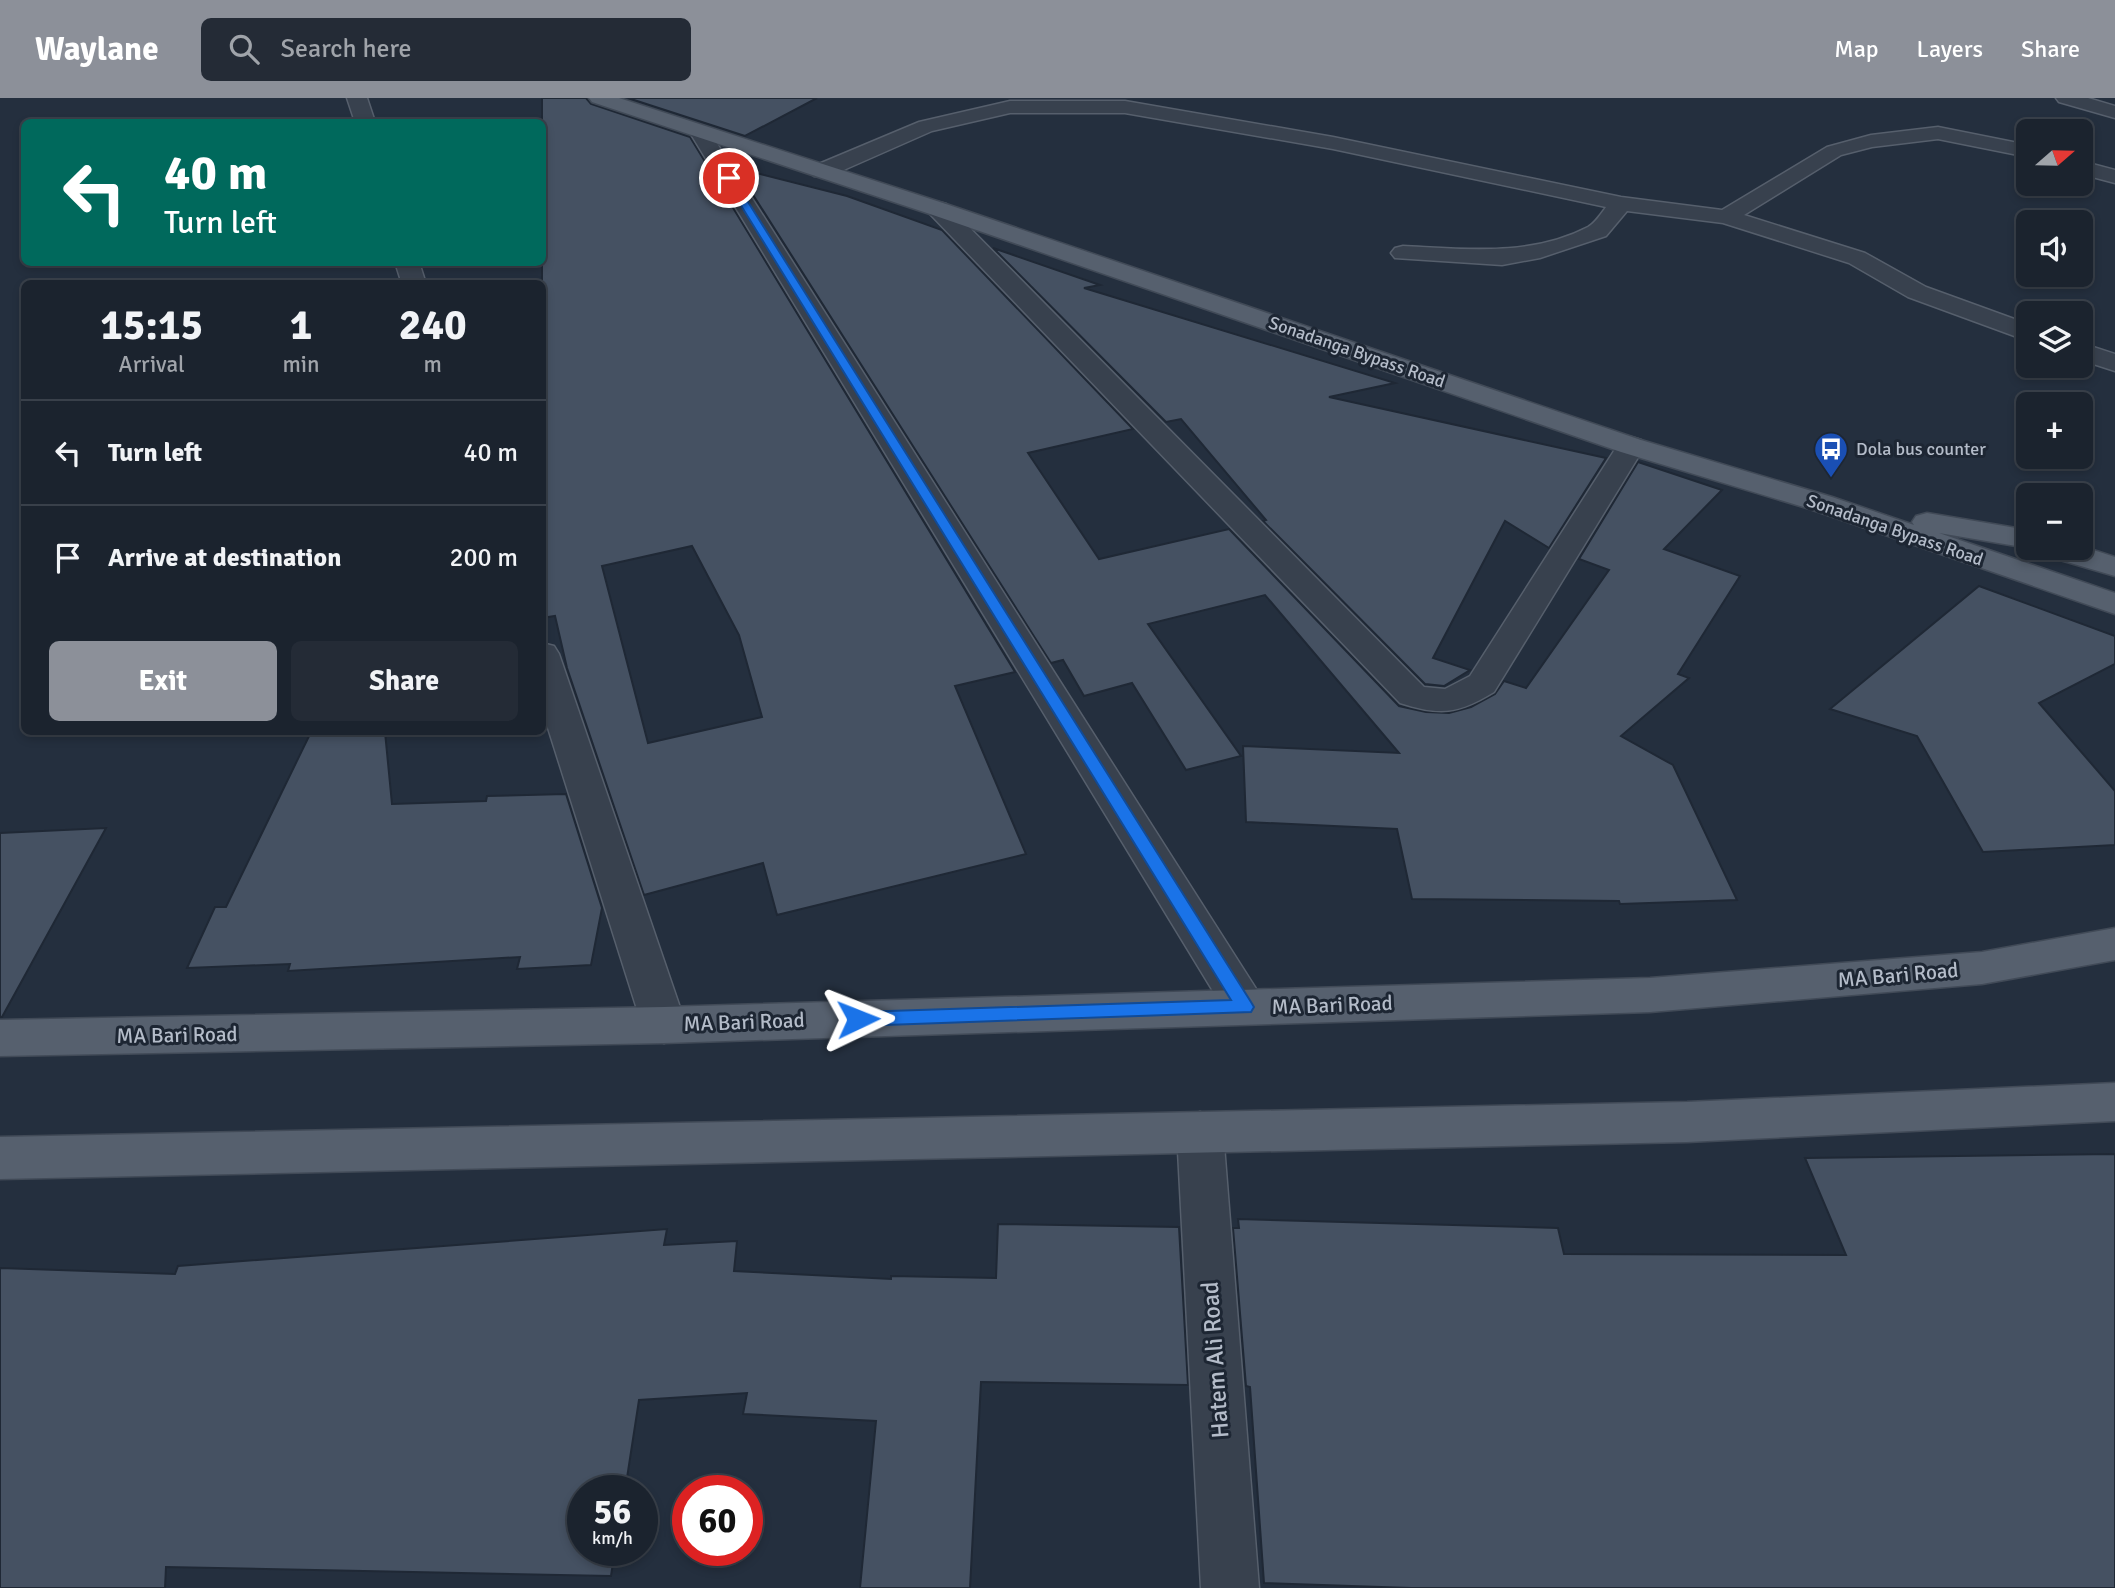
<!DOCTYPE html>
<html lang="en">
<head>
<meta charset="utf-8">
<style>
	:root { --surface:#1b232e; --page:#242b36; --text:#f1f3f6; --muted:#a0a4aa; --line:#39404a; --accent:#8c9099 }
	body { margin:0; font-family:Signika,sans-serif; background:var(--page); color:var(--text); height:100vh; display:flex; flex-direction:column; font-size:26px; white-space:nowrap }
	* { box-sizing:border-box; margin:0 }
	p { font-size:23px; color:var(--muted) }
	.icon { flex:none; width:38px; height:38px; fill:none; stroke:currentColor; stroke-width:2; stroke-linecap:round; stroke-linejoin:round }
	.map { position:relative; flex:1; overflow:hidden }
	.panel { position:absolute; left:21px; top:182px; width:525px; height:455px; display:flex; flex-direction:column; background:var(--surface); border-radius:10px; box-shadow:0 4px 10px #0003,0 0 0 2px var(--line) }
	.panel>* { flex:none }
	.hud { position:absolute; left:21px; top:21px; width:525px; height:147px; border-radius:10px; box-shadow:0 4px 10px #0003,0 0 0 2px var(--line); background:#00695c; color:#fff; overflow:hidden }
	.needle { width:46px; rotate:70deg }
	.controls { position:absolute; left:2016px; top:21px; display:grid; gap:14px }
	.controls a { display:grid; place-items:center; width:77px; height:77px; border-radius:10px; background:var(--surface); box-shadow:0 4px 10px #0003,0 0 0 2px var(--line); font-size:35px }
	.speed { position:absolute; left:567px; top:1377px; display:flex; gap:14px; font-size:35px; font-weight:700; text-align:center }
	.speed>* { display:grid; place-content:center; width:91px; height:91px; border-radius:50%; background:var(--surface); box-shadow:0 4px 10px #0003,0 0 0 2px var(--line); line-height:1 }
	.speed small { font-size:18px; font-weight:400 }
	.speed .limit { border:10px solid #d22; background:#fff; color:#111 }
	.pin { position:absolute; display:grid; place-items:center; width:60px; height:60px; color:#fff; margin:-30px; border:4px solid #fff; border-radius:50%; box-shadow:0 2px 7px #0007 }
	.me { position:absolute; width:77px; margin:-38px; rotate:88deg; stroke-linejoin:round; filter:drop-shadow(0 0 5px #0008) }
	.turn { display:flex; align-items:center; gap:24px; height:147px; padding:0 28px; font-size:32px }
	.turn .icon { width:91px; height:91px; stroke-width:2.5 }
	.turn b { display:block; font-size:49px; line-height:60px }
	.eta { display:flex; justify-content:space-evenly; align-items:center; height:119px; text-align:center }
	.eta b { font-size:42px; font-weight:700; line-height:49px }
	.primary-button { display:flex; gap:14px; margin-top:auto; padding:14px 28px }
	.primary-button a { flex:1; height:80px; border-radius:10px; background:var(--accent); color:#fff; font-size:28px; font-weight:700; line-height:80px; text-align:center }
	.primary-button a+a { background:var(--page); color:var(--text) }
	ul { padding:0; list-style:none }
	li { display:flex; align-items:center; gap:21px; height:105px; padding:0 28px; border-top:2px solid var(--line) }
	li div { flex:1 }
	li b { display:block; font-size:26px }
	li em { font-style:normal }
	header { display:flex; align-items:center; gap:42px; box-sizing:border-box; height:98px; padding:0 35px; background:var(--accent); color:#fff }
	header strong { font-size:33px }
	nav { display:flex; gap:38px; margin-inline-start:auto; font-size:24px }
	.search { width:490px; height:63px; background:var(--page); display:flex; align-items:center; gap:18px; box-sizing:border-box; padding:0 24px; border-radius:10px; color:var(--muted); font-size:26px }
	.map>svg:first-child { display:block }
</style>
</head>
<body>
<header>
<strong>Waylane</strong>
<div class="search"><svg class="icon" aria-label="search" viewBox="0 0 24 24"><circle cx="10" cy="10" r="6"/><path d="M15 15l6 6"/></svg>Search here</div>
<nav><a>Map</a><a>Layers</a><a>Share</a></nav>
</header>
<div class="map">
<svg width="2115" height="1490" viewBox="0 0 2115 1490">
	<rect width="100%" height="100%" fill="#242f3e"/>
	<g fill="#455162" stroke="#1f2835" stroke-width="2" fill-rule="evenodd">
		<path d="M 542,0 L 586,0 L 591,6 L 690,39 L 1015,574 L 955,588 L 1026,756 L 777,817 L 763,765 L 644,797 L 567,570 L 555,518 L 542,520 ZM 692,448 L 739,537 L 762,619 L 648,645 L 602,468 Z"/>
		<path d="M 628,0 L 817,0 L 745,38 Z"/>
		<path d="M 736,70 L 847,98 L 942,132 L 1133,331 L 1028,355 L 1099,461 L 1229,431 L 1399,608 L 1426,614 L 1449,615 L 1471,609 L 1495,596 L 1504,583 L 1526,590 L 1609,472 L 1579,461 L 1638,364 L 1722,392 L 1664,451 L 1740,478 L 1678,576 L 1689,580 L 1621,638 L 1673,667 L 1737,802 L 1620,806 L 1619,803 L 1412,801 L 1397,731 L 1246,724 L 1243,648 L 1399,655 L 1265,497 L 1148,526 L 1241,658 L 1186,672 L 1132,585 L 1084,598 L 1063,562 L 1051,565 Z"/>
		<path d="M 993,150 L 1100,187 L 1084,190 L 1395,285 L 1329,299 L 1606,360 L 1549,450 L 1505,423 L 1433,560 L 1470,572 L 1444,588 L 1425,586 L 1263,423 L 1266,422 L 1181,321 L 1166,324 Z"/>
		<path d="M 1979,488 L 2115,538 L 2115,566 L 2039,605 L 2115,693 L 2115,747 L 1983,754 L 1917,638 L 1830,611 Z"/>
		<path d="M 311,634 L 385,634 L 392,706 L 486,703 L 487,698 L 566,696 L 602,810 L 591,867 L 517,871 L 520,859 L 288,873 L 290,866 L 187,870 L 215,809 L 226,809 Z"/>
		<path d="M 106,730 L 2,919 L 0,919 L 0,735 Z"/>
		<path d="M 2115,1056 L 2115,1490 L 1411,1490 L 1264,1485 L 1250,1289 L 1246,1288 L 1233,1130 L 1239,1130 L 1238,1121 L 1558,1130 L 1564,1156 L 1846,1157 L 1805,1060 Z"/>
		<path d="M 998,1126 L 1179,1129 L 1188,1287 L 981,1284 L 970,1490 L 860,1490 L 876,1323 L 743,1316 L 747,1295 L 639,1302 L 625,1393 L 583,1393 L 583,1452 L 615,1452 L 611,1478 L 166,1469 L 165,1490 L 0,1490 L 0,1170 L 175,1176 L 178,1168 L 667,1131 L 664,1147 L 737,1143 L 734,1173 L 891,1181 L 891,1178 L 996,1180 Z"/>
	</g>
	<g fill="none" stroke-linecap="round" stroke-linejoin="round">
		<g stroke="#565f6c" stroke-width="3">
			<g id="minor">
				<path d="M 347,0 L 367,0 L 375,24 L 355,24 Z"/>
				<path d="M 2056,0 L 2088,0 L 2115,8 L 2115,20 L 2059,4 Z"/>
				<path d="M 1010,3 L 1125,3 L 1333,39 L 1621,99 L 1722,112 L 1827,49 L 1871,37 L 1938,29 L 2028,47 L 2028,59 L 1938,41 L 1872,49 L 1841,57 L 1744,117 L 1865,155 L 1926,189 L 2028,226 L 2028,243 L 1908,199 L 1849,165 L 1723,125 L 1627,113 L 1606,138 L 1540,160 L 1502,167 L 1395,160 L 1391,155 L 1395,150 L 1403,148 C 1466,151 1530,159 1588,129 C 1595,125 1601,116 1606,109 L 1333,51 L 1125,15 L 1010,15 L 932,33 L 830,78 L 814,78 L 811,73 L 814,68 L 919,24 Z"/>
				<path d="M 699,27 L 706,29 L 709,33 L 1260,897 L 1266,909 L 1260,921 L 1245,926 L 1230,921 L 689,33 L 692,29 Z"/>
				<path d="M 2081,63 L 2115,72 L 2115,85 L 2081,76 Z"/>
				<path d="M 938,104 L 946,106 L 1424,589 L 1445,591 L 1470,578 L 1621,342 L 1631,339 L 1641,342 L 1645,348 L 1494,594 C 1458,616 1440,618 1400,605 L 930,116 L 927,111 L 930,106 Z"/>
				<path d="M 395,164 L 419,164 L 426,186 L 402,186 Z"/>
				<path d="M 2081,245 L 2115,256 L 2115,273 L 2081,262 Z"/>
				<path d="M 542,545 L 554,548 L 559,556 L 686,927 L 679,939 L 664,945 L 649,939 L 642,927 L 542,611 Z"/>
				<path d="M 1200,1014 L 1216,1020 L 1223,1034 L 1259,1490 L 1201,1490 L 1177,1034 L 1184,1020 Z"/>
			</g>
		</g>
		<g stroke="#414a57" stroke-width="3">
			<g id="major">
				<path d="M 589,0 L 619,0 L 946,106 L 1641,342 L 1832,399 L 1914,427 L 1912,424 L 1916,418 L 1927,415 L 2028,432 L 2028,450 L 1939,435 L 2115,495 L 2115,516 L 1810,411 L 1621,354 L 930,116 L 592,4 Z"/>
				<path d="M 2081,448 L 2115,459 L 2115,478 L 2043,457 L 2038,450 Z"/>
				<path d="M 2115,830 L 2115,862 L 1982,886 L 1650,914 L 664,945 L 0,958 L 0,922 L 664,909 L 1650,880 L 1982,854 Z"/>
				<path d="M 2115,985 L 2115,1023 L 1687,1044 L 0,1081 L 0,1039 L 1687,1004 Z"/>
			</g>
		</g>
		<use href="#minor" fill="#38414e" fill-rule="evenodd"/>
		<use href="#major" fill="#56606e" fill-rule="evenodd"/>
	</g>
	<path fill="#1a73e8" stroke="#114b97" stroke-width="2" d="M 726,78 L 733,80 L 1251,904 L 1254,909 L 1251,914 L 858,928 L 852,926 L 849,921 L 852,916 L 858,914 L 1231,902 L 724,80 Z"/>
	<defs>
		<g id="bus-pin" transform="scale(1.75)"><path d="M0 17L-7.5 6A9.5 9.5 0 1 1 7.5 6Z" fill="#1a4fb4" stroke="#1d2633"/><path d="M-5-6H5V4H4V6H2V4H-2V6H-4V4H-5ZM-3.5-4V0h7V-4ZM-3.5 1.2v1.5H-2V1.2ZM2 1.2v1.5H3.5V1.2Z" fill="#fff"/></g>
	</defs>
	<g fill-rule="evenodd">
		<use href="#bus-pin" x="1831" y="351"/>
	</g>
	<g text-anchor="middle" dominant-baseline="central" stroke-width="6" stroke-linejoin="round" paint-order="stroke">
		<g font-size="18" fill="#b4bcc9" stroke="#1d2633">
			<text transform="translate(1357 254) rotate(19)">Sonadanga Bypass Road</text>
			<text transform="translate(1895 432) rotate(19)">Sonadanga Bypass Road</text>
		</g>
		<g font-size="18" fill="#b4bcc9" stroke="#1d2633" text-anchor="start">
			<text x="1856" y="351">Dola bus counter</text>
		</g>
		<g font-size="21" fill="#b4bcc9" stroke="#1d2633">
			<text transform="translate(1898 877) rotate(-5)">MA Bari Road</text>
			<text transform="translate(1332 907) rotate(-2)">MA Bari Road</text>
			<text transform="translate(744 924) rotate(-2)">MA Bari Road</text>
			<text transform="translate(177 937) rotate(-1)">MA Bari Road</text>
		</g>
		<g font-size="24" fill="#b4bcc9" stroke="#1d2633">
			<text transform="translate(1215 1262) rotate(-94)">Hatem Ali Road</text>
		</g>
	</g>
</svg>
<div class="controls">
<a><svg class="needle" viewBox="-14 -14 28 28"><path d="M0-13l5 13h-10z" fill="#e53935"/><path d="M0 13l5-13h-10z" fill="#a0a4aa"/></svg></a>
<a><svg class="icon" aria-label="sound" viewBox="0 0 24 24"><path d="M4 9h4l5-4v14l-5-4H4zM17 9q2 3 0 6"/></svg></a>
<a><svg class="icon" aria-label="layers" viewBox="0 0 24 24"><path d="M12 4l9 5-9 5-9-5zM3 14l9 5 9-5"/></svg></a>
<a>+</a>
<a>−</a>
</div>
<div class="speed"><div>56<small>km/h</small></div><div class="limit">60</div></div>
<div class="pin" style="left:729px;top:80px;background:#d93025"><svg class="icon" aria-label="arrive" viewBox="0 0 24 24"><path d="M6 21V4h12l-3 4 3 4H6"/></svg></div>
<svg class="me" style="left:858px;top:921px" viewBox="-20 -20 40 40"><path d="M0-17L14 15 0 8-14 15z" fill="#1a73e8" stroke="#fff" stroke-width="4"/></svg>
<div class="hud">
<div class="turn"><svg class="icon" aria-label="left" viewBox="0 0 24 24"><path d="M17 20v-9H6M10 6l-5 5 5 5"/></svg><div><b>40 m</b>Turn left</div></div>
</div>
<section class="panel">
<div class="eta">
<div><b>15:15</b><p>Arrival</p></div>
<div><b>1</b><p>min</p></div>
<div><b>240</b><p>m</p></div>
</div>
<ul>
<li><svg class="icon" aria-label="left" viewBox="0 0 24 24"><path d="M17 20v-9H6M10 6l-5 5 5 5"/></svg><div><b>Turn left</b></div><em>40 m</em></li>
<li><svg class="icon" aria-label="arrive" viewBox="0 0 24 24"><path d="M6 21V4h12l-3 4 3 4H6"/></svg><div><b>Arrive at destination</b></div><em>200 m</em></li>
</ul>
<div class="primary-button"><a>Exit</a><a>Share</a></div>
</section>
</div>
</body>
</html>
